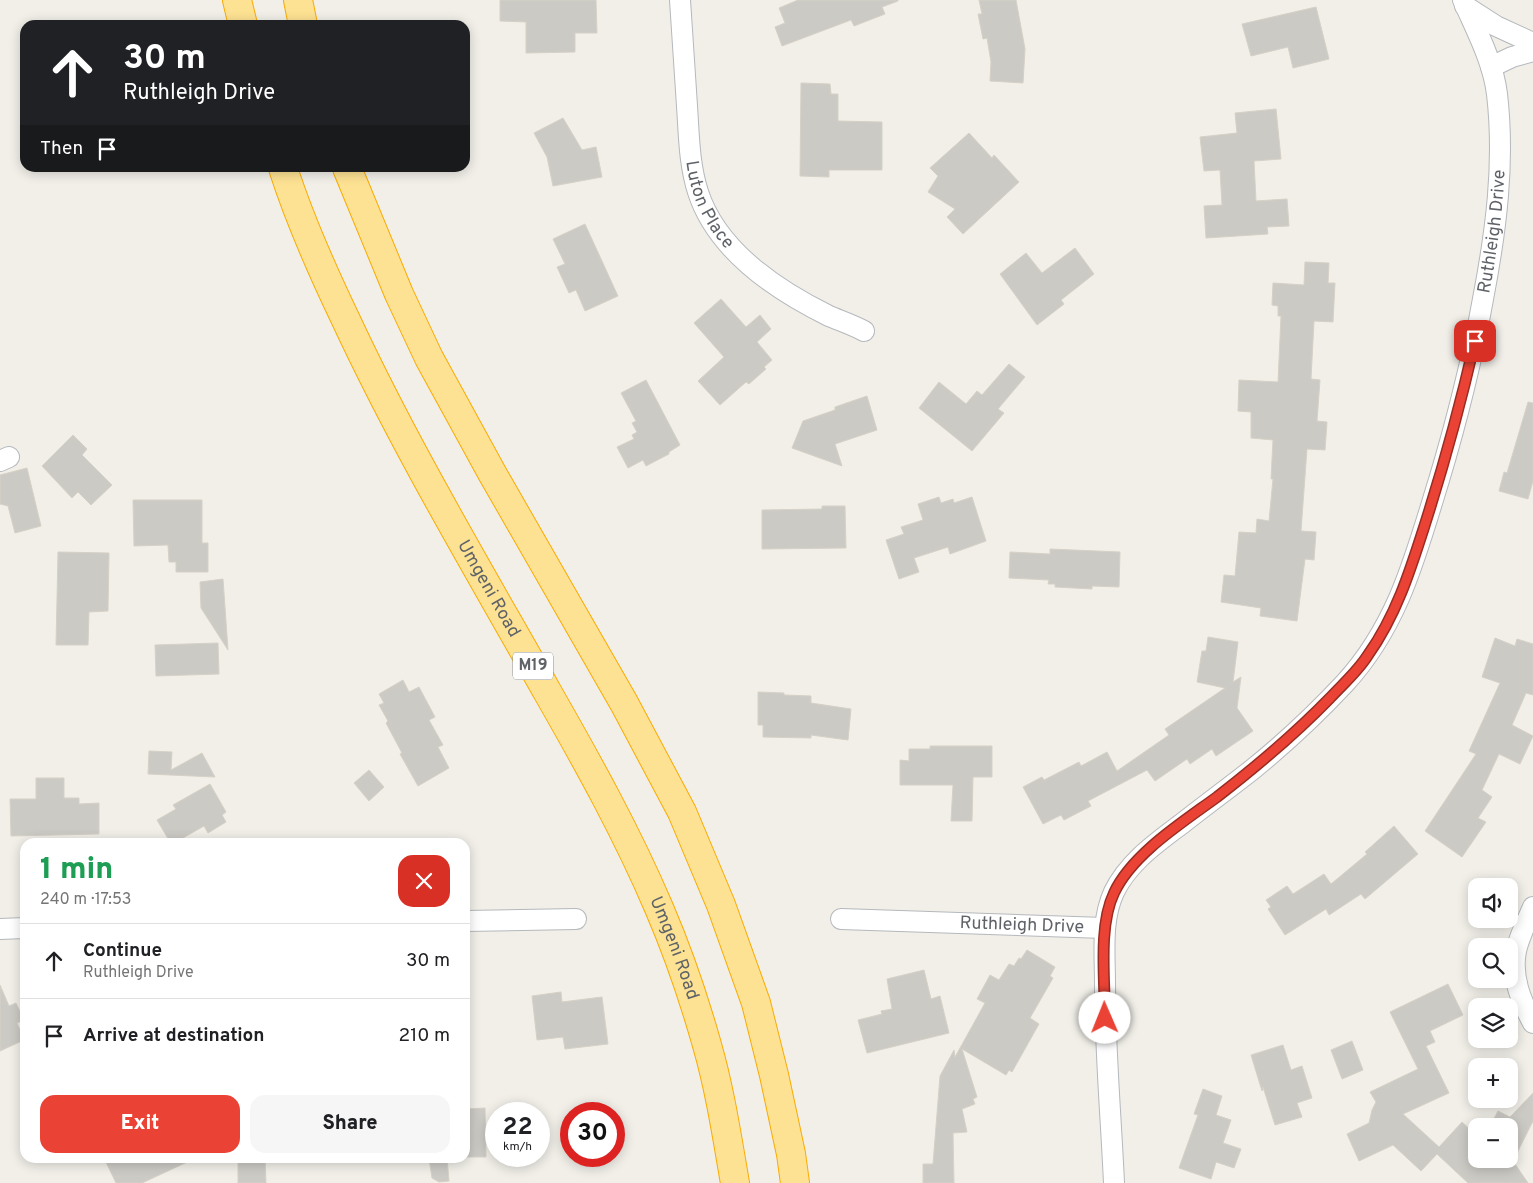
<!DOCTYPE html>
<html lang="en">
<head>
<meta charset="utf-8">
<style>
	:root { --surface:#fff; --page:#f6f6f6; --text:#202124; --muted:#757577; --line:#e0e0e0; --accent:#ea4335 }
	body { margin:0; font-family:Overpass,sans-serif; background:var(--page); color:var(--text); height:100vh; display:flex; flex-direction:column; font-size:19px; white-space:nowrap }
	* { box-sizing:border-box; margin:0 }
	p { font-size:16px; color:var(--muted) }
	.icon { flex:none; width:28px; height:28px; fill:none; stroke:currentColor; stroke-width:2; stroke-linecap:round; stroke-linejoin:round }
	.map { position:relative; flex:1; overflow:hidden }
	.panel { position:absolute; left:20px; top:838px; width:450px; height:325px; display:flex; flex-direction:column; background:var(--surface); border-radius:15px; box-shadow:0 2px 12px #0003 }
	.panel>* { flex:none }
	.guide { position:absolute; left:20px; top:20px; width:450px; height:152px; border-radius:15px; box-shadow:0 2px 12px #0003; background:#202124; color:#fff; overflow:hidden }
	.tools { position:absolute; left:1468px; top:878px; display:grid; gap:10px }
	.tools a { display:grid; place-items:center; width:50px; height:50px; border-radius:10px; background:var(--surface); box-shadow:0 2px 12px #0003; font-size:25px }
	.speed { position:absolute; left:485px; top:1102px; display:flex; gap:10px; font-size:25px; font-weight:700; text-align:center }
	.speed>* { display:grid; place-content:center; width:65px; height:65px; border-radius:50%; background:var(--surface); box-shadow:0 2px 12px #0003; line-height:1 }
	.speed small { font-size:12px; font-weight:400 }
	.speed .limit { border:8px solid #d22; background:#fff; color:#111 }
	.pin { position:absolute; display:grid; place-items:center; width:42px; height:42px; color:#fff; margin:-21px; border-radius:10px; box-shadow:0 2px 8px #0006 }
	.me { position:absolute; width:55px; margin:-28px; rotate:359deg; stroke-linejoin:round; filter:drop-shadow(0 0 4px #0008) }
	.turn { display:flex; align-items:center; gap:18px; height:105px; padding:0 20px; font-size:22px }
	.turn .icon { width:65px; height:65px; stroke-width:2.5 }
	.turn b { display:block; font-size:35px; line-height:42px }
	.then { display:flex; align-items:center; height:48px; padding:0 20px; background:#0003; gap:10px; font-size:19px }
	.round { display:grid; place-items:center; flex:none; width:52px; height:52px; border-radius:15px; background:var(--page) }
	.head { display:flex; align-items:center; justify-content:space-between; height:85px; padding:0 20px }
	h1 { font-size:30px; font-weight:800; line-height:38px; color:#1e9e55 }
	.cta { display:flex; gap:10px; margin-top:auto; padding:10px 20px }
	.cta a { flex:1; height:58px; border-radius:15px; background:var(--accent); color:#fff; font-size:20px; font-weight:800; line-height:58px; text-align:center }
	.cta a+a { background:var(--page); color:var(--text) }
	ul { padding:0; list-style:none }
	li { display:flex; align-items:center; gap:15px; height:75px; padding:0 20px; border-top:1px solid var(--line) }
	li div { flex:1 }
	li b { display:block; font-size:19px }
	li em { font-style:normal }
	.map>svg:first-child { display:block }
</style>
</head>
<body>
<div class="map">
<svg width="1533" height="1183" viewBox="0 0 1533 1183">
	<rect width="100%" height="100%" fill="#f1efe8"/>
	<g fill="#cccac5" stroke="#d6d1c6">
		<path d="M 500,0 L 596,0 L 597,33 L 575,33 L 575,52 L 526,53 L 526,22 L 500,21 Z"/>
		<path d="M 798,0 L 898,0 L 898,1 L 882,7 L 885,14 L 854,26 L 851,20 L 782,46 L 775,27 L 785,23 L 779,8 Z"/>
		<path d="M 979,0 L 1016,0 L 1025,49 L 1023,83 L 990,81 L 991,62 L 987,38 L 983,39 L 978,14 L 982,14 Z"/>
		<path d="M 1316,7 L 1329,59 L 1293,68 L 1288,47 L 1251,56 L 1242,24 Z"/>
		<path d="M 801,83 L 830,84 L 831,94 L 838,94 L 838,121 L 882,122 L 882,170 L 829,170 L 829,177 L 800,176 Z"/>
		<path d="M 1276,109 L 1281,159 L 1254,161 L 1256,201 L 1287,199 L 1289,226 L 1267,227 L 1268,234 L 1206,238 L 1204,206 L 1222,205 L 1220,170 L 1204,171 L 1200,137 L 1237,133 L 1235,113 Z"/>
		<path d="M 563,118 L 582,150 L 596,147 L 602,177 L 553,186 L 547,157 L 534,133 Z"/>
		<path d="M 969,133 L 992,158 L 994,155 L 1019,182 L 963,234 L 947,217 L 955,209 L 928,192 L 938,176 L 930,168 Z"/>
		<path d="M 585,224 L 618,296 L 585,311 L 576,290 L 569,293 L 557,267 L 565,264 L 553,239 Z"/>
		<path d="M 1075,248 L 1094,274 L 1061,300 L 1064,304 L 1037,325 L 1000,274 L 1026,253 L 1042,273 Z"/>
		<path d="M 1305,262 L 1329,263 L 1328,283 L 1335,283 L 1333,322 L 1314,321 L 1311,379 L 1320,380 L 1317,421 L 1327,422 L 1325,450 L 1307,449 L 1301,531 L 1316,532 L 1314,560 L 1305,559 L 1297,621 L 1260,616 L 1261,608 L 1221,602 L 1224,575 L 1235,576 L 1239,532 L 1256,533 L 1257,519 L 1269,521 L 1273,479 L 1271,479 L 1273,440 L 1251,438 L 1251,412 L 1238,411 L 1239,380 L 1278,382 L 1281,316 L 1278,316 L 1278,306 L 1272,305 L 1273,283 L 1304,285 Z"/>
		<path d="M 721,299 L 746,327 L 760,315 L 771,329 L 757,342 L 772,360 L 764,367 L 766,369 L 749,384 L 746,382 L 720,405 L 698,381 L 724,357 L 694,323 Z"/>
		<path d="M 1009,364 L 1025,377 L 998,409 L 1004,413 L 972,451 L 919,408 L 939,382 L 966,404 L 977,391 L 982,395 Z"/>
		<path d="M 646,380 L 680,445 L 669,452 L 669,454 L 646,466 L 643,460 L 628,468 L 617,447 L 634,439 L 632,435 L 637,432 L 632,423 L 636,421 L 621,393 Z"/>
		<path d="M 867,396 L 877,430 L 835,444 L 842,466 L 792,448 L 803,421 L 835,410 L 835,407 Z"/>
		<path d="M 1528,402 L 1533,403 L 1533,481 L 1528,499 L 1499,491 L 1504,472 L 1507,473 Z"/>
		<path d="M 73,435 L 87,449 L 82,455 L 112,485 L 91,505 L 78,492 L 72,498 L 42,466 Z"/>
		<path d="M 27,468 L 41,526 L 15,533 L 8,506 L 0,504 L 0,475 Z"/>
		<path d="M 939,497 L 941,503 L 953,499 L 954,503 L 972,497 L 986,541 L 950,554 L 948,547 L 914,558 L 919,572 L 899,579 L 886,540 L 904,534 L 901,527 L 923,520 L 918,504 Z"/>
		<path d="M 133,500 L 202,500 L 202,543 L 208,543 L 208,572 L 176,572 L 176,562 L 169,562 L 168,545 L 134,546 Z"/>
		<path d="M 822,506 L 845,506 L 846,548 L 762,549 L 762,510 L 822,509 Z"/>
		<path d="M 1050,549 L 1120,552 L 1119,587 L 1092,586 L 1092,589 L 1055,587 L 1055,584 L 1048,584 L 1049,580 L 1009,578 L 1010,552 L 1050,554 Z"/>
		<path d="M 58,552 L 109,553 L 108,611 L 89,612 L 88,645 L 56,645 Z"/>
		<path d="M 223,579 L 228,650 L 201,608 L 200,582 Z"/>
		<path d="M 1208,637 L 1238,642 L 1233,682 L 1241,677 L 1237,708 L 1253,731 L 1216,756 L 1212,749 L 1190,764 L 1187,759 L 1155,781 L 1147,770 L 1088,801 L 1091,806 L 1064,820 L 1061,815 L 1043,824 L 1023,787 L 1042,777 L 1044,780 L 1079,762 L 1081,766 L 1107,752 L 1117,771 L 1169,735 L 1165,729 L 1225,688 L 1197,682 L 1202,651 L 1206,651 Z"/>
		<path d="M 1495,638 L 1515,646 L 1517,639 L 1533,644 L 1533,695 L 1526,693 L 1512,725 L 1533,736 L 1520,764 L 1499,754 L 1482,790 L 1492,797 L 1478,818 L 1486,822 L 1462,857 L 1425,831 L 1476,754 L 1469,751 L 1500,683 L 1482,677 Z"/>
		<path d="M 218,643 L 219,674 L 156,676 L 155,645 Z"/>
		<path d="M 403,680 L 409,692 L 419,687 L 435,717 L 429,720 L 443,745 L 438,747 L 449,768 L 418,786 L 400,754 L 402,753 L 386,723 L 388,721 L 379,705 L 384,703 L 379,694 Z"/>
		<path d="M 758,692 L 784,693 L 784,695 L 811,696 L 811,703 L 851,709 L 848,740 L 811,735 L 811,738 L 763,737 L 763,725 L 758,725 Z"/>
		<path d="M 930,746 L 992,746 L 992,777 L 973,777 L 972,821 L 951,821 L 953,785 L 900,785 L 900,760 L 909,761 L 909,749 L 930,749 Z"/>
		<path d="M 149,751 L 172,752 L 171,770 L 202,753 L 215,777 L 148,774 Z"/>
		<path d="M 369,770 L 384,787 L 369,801 L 354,783 Z"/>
		<path d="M 36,778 L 64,778 L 64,798 L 79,798 L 79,804 L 99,803 L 99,834 L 11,836 L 10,799 L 36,799 Z"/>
		<path d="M 210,784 L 226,812 L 222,815 L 226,822 L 208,833 L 204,826 L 176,842 L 170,842 L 157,820 L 176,809 L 173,805 Z"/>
		<path d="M 1394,826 L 1418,854 L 1365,899 L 1361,894 L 1329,915 L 1326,909 L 1285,935 L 1268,909 L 1271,907 L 1266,900 L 1287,886 L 1293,894 L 1324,874 L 1331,884 L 1367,854 L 1365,852 Z"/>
		<path d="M 1027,950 L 1055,967 L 1050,976 L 1053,978 L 1030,1018 L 1039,1024 L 1012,1072 L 1009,1070 L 1006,1075 L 962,1049 L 977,1097 L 973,1099 L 975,1104 L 962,1109 L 967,1132 L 953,1133 L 954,1183 L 923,1183 L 923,1164 L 933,1164 L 940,1076 L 954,1050 L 955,1057 L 985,1003 L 977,999 L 990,975 L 999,980 L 1009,964 L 1014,966 L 1019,958 L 1021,959 Z"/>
		<path d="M 924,970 L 931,999 L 940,996 L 949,1033 L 867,1053 L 858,1020 L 882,1014 L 881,1011 L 892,1009 L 887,979 Z"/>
		<path d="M 1448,984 L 1463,1015 L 1430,1031 L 1435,1042 L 1426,1046 L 1449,1093 L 1403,1114 L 1439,1147 L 1462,1122 L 1476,1135 L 1476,1159 L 1509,1159 L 1509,1126 L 1490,1126 L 1498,1111 L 1510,1117 L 1533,1093 L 1533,1121 L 1513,1161 L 1528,1183 L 1468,1183 L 1437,1154 L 1421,1171 L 1393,1145 L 1359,1161 L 1347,1134 L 1369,1123 L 1372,1110 L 1376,1102 L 1370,1092 L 1418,1069 L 1390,1012 Z"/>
		<path d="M 0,985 L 9,1006 L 16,1003 L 24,1020 L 17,1023 L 24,1040 L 0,1051 Z"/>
		<path d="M 561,992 L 562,1002 L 602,997 L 608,1044 L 565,1049 L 563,1037 L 537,1040 L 532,996 Z"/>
		<path d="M 1352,1041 L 1363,1070 L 1342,1079 L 1331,1050 Z"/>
		<path d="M 1283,1045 L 1291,1070 L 1302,1066 L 1312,1098 L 1297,1103 L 1302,1117 L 1275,1125 L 1263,1087 L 1262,1091 L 1251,1055 Z"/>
		<path d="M 1203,1089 L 1222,1096 L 1216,1115 L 1231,1120 L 1223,1143 L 1241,1149 L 1234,1168 L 1216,1162 L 1211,1179 L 1179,1168 L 1198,1115 L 1194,1114 Z"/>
		<path d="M 485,1108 L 486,1157 L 465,1157 L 465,1109 Z"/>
		<path d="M 104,1158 L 196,1158 L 142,1183 L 116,1183 Z"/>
		<path d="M 238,1158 L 265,1158 L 266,1183 L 238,1183 Z"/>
		<path d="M 429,1158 L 447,1158 L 449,1181 L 439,1182 L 432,1178 Z"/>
	</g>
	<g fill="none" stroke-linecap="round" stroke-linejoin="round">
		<g stroke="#b5b8bc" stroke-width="22">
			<g id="street">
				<path id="s1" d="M 680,0 C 682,35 685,71 687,106 C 689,135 689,164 698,192 C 717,251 776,290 829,316 C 841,321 853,325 864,331"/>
				<path d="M 1465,6 L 1496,26 L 1533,43"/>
				<path d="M 1491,67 L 1512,57 L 1533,51"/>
				<path d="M 0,461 L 9,457"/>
				<path d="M 1533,907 C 1527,921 1519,937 1516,951 C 1511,977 1521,1001 1533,1023"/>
				<path id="s2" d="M 841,919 L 1104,928"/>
				<path d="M 465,921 L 576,919"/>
				<path d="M 0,929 L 25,928"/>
				<path id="s3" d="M 1114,1183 C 1111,1117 1105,1050 1105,984 C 1105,953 1101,920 1114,892 C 1129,861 1158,842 1184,822 C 1207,804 1230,787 1253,769 C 1285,743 1317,713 1345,683 C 1399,624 1416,554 1439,480 C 1457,420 1472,360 1483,299 C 1496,231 1505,163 1497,94 C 1493,61 1476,30 1463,0"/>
			</g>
		</g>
		<g stroke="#f9ab00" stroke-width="30">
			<g id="highway">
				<path d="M 237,0 L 243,25"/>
				<path d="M 298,0 L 303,25"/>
				<path id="s4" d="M 283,168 C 299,218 322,270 345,318 C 405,447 478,569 548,693 C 588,763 627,833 659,908 C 678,952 694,999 707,1045 C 720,1090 727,1137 735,1183"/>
				<path d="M 347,168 L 399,294 L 429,358 L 492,473 L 624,703 L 682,812 L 721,905 L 756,1003 L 774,1075 L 791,1154 L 795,1183"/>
			</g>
		</g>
		<use href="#street" stroke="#fff" stroke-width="20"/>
		<use href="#highway" stroke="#fde293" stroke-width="28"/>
	</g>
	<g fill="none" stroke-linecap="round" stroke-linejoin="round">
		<g stroke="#982c22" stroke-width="12">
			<path id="route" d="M 1105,1018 C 1105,981 1098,926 1114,893 C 1132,854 1183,822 1217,797 C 1257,766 1295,734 1330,698 C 1343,684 1358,671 1368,655 C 1397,614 1411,568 1426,521 C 1445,461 1461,402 1475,341"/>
		</g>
		<use href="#route" stroke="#ea4335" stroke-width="9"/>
	</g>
	<g text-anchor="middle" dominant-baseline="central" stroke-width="4.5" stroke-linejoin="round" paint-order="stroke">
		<rect fill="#fff" stroke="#8f9295" stroke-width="1" x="513" y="652.5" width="40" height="27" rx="4"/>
		<g font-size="16" font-weight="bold" fill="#5f6368">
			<text x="533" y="666">M19</text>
		</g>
		<g font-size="18" fill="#5f6368" stroke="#fff">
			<text stroke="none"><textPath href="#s1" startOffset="209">Luton Place</textPath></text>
			<text stroke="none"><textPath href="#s3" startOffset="1086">Ruthleigh Drive</textPath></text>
			<text stroke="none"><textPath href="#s4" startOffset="469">Umgeni Road</textPath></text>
			<text stroke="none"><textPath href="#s2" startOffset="181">Ruthleigh Drive</textPath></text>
			<text stroke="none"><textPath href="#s4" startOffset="874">Umgeni Road</textPath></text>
		</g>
	</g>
</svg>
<div class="tools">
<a><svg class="icon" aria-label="sound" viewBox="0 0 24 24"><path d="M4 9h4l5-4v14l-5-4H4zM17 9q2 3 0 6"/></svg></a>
<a><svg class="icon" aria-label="search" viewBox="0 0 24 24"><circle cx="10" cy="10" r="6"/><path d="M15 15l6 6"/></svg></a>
<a><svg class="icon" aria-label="layers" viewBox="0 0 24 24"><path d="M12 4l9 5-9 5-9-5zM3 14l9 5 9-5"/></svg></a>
<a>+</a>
<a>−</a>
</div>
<div class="speed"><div>22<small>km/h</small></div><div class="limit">30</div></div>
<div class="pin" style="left:1475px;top:341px;background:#d93025"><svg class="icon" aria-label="arrive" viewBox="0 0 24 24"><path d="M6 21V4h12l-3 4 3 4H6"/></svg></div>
<svg class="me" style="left:1105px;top:1018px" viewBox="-20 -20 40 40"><circle r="19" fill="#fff"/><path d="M0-13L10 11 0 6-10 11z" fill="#ea4335"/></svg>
<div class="guide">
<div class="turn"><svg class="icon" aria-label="ahead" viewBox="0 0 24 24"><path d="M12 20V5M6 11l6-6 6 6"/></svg><div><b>30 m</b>Ruthleigh Drive</div></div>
<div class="then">Then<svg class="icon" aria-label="arrive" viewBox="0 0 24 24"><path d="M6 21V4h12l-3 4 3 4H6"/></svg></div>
</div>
<section class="panel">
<div class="head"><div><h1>1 min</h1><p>240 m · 17:53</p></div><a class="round" style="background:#d93025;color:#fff"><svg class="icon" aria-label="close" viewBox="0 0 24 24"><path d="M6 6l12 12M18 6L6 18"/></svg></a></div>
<ul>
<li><svg class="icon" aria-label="ahead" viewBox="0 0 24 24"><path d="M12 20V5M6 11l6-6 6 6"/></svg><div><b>Continue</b><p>Ruthleigh Drive</p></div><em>30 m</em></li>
<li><svg class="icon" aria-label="arrive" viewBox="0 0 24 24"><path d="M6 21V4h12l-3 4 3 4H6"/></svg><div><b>Arrive at destination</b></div><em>210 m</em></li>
</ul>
<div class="cta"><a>Exit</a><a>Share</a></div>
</section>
</div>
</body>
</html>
